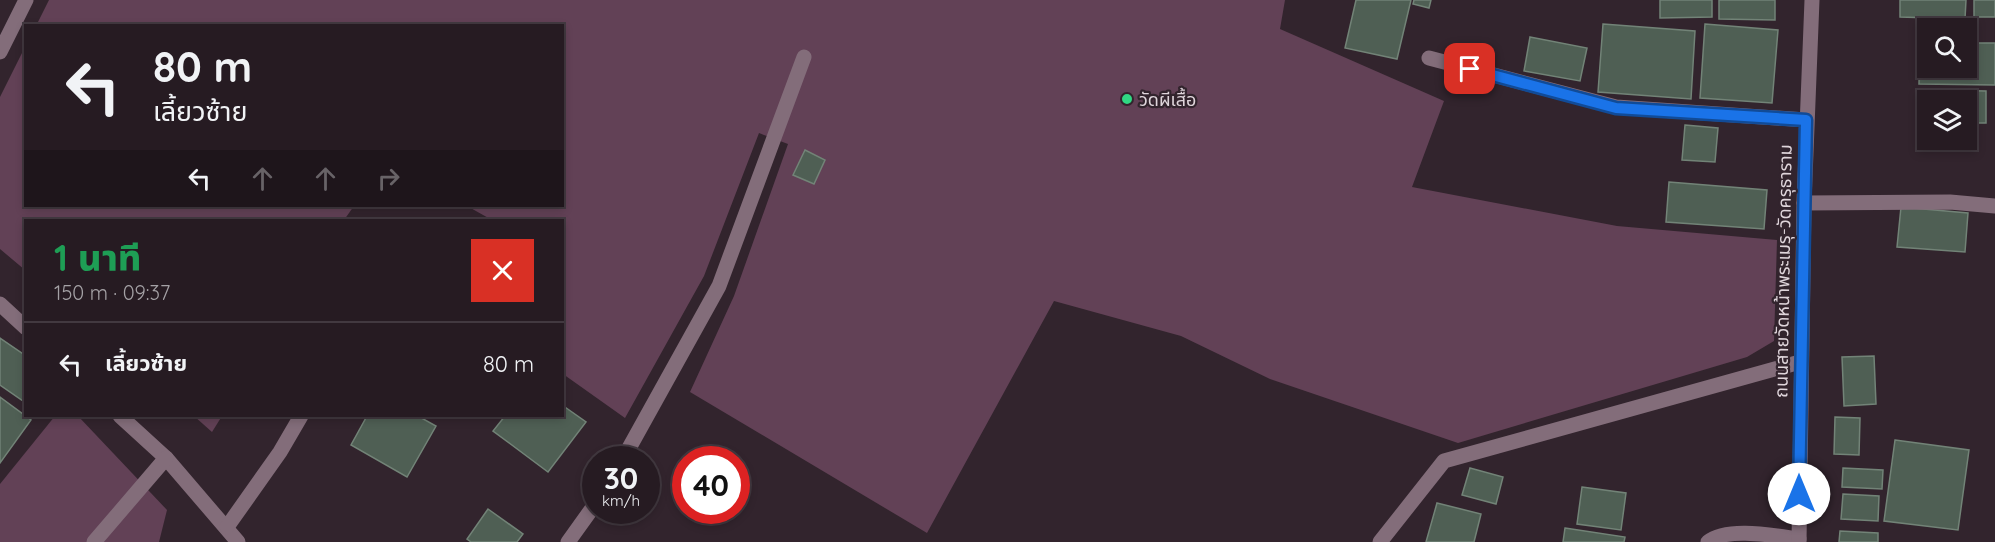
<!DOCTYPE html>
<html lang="th">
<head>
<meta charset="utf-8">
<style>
	:root { --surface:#261b22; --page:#32282f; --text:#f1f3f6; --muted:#a4a1a5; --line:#423940 }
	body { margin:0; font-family:Quicksand,"Noto Sans Thai",sans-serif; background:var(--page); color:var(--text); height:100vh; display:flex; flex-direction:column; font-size:22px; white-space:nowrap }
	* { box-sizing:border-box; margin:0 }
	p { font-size:20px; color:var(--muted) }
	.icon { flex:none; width:33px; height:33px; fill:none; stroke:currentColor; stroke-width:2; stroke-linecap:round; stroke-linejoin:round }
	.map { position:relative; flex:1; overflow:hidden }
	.sheet { position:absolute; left:24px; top:219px; width:540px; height:198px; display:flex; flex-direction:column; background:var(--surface); border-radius:0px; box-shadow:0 3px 9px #0003,0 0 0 2px var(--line) }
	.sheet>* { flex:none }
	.top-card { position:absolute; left:24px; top:24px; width:540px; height:183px; border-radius:0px; box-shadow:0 3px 9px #0003,0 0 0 2px var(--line); background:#261b22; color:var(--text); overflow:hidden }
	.controls { position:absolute; left:1917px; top:18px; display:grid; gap:12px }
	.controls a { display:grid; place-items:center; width:60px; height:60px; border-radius:0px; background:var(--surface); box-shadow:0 3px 9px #0003,0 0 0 2px var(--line); font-size:30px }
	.speed { position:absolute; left:582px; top:446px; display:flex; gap:12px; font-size:30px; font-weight:700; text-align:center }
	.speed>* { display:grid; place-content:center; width:78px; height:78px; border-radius:50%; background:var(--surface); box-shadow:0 3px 9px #0003,0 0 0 2px var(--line); line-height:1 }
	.speed small { font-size:15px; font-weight:400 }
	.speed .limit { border:9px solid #d22; background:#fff; color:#111 }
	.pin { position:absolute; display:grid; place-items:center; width:51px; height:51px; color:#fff; margin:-26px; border-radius:12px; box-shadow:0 3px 9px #0006 }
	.me { position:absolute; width:66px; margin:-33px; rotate:0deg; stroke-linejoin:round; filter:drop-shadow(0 0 4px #0008) }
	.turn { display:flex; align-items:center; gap:21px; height:126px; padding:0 30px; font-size:27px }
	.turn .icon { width:78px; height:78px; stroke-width:2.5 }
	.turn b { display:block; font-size:42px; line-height:51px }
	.lanes { display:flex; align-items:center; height:57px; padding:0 30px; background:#0003; justify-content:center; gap:30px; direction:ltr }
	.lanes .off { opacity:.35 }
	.round { display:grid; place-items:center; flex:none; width:63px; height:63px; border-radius:0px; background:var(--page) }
	.overview { display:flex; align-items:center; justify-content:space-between; height:102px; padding:0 30px }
	h1 { font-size:36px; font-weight:800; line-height:45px; color:#1e9e55 }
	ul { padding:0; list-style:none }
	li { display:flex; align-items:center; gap:18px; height:84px; padding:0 30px; border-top:2px solid var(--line) }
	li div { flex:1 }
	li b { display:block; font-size:22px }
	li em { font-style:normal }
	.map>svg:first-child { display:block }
</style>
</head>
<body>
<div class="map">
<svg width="1995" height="542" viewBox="0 0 1995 542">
	<rect width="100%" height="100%" fill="#32242d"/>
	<g fill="#624156">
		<path d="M 49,0 L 1285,0 L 1280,29 L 1444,101 L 1412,187 L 1617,226 L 1777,240 L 1774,341 L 1747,357 L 1458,443 L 1270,379 L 1181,336 L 1054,301 L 927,533 L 690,392 L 734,296 L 788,144 L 759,133 L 704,276 L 625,418 L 563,374 L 562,220 L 492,220 L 467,206 L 562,206 L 562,26 L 36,26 Z"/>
		<path d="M 25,47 L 26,206 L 354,206 L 344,220 L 26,220 L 25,270 L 0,249 L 0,97 Z"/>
		<path d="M 55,416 L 78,416 L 167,510 L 159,542 L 0,542 L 0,484 Z"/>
		<path d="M 194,416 L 222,416 L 212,432 Z"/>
	</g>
	<g fill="#4f5f54" stroke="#728377" stroke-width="1.5">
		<path d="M 1356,0 L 1411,0 L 1397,59 L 1345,48 Z"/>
		<path d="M 1414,0 L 1431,0 L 1429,8 L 1413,4 Z"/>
		<path d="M 1660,0 L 1712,0 L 1712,17 L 1660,18 Z"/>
		<path d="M 1719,0 L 1775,0 L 1775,20 L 1719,19 Z"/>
		<path d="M 1900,0 L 1966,0 L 1965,19 L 1900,17 Z"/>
		<rect x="1974" y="0" width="21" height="17"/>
		<path d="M 1603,24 L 1695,31 L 1691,99 L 1598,92 Z"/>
		<path d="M 1705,24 L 1778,30 L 1772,103 L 1700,98 Z"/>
		<path d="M 1530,37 L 1587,48 L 1580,81 L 1524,71 Z"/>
		<path d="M 1920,42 L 1928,42 L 1928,68 L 1966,68 L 1966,43 L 1995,43 L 1995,85 L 1919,84 Z"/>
		<path d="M 1933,90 L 1986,91 L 1986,123 L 1966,123 L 1966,100 L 1933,100 Z"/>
		<path d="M 1685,125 L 1718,128 L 1715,162 L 1682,160 Z"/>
		<path d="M 805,150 L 825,160 L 814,184 L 793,175 Z"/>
		<path d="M 1669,182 L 1767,190 L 1764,229 L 1666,222 Z"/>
		<path d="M 1901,207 L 1968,213 L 1965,252 L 1897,247 Z"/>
		<path d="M 0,338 L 26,356 L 26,403 L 0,385 Z"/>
		<path d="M 1874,356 L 1876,404 L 1844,406 L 1842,357 Z"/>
		<path d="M 0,397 L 31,420 L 0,463 Z"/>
		<path d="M 562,405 L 586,422 L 548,472 L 493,431 L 505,416 L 562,416 Z"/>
		<path d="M 367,416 L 418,416 L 436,426 L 407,477 L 351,445 Z"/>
		<path d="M 1835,417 L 1860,418 L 1859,455 L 1834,454 Z"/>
		<path d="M 1895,440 L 1969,450 L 1958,530 L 1884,521 Z"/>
		<path d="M 1470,468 L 1503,477 L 1496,504 L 1462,495 Z"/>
		<path d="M 1843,468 L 1883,470 L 1882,489 L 1842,487 Z"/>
		<path d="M 1582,487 L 1626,493 L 1621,530 L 1577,524 Z"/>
		<path d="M 1843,494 L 1879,496 L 1878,521 L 1841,519 Z"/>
		<path d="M 1437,503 L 1481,514 L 1474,542 L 1426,542 Z"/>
		<path d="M 488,509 L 523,534 L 517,542 L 471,542 L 467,539 Z"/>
		<path d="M 1565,528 L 1625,537 L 1624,542 L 1563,542 Z"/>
		<path d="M 1840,531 L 1878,533 L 1878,542 L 1839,542 Z"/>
	</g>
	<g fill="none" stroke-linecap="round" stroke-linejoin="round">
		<g stroke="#836d7a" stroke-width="15">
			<path d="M 0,52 L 26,0"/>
			<path d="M 1429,58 L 1616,107 L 1806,120"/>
			<path d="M 1804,203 L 1950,202 L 1995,206"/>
			<path d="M 0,304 L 26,328"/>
			<path d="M 120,416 L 166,458 L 238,542"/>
			<path d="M 623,459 L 719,286 L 804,57"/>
			<path d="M 227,527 L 280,452 L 301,416"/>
			<path d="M 94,542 L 166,458"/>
			<path d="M 568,542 L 596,503"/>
			<path d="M 1380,542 L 1444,461 L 1800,362"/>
			<path d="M 1708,542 C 1727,526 1776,536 1799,539"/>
			<path d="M 1799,542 L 1804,203 L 1812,0"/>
		</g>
	</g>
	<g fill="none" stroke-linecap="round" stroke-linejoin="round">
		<g stroke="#114b97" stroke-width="15">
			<path id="route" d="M 1470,69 L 1616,108 L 1806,120 L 1799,494"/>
		</g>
		<use href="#route" stroke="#1a73e8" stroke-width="10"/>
	</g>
	<circle fill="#30d883" stroke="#32242d" stroke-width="2" cx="1127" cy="99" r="6"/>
	<g text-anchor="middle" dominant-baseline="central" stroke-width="4.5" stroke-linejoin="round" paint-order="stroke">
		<g font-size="18" fill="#dfd5db" stroke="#32242d" text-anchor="start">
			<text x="1139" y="99">วัดผีเสื้อ</text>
		</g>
		<g font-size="18" fill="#dfd5db" stroke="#32242d">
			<text transform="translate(1783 271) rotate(-89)">ถนนสายวัดหน้าพระเมรุ-วัดครุธาราม</text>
		</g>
	</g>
</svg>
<div class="controls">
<a><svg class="icon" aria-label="search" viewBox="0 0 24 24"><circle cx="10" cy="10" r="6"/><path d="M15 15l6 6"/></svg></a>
<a><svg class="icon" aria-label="layers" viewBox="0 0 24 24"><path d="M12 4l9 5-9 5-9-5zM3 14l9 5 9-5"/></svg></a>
</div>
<div class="speed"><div>30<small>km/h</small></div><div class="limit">40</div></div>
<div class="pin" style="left:1470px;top:69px;background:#d93025"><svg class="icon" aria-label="arrive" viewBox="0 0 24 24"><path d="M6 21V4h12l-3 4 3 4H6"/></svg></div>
<svg class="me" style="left:1799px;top:494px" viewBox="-20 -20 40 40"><circle r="19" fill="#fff"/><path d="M0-13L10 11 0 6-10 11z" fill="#1a73e8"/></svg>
<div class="top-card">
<div class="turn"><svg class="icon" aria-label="left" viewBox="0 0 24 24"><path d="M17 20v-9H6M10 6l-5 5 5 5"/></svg><div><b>80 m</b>เลี้ยวซ้าย</div></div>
<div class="lanes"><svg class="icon" aria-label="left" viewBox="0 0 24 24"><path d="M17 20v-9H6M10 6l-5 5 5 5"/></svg><svg class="icon off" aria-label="ahead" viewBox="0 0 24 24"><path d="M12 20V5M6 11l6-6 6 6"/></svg><svg class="icon off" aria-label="ahead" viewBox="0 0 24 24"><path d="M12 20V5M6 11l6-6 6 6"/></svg><svg class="icon off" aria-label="right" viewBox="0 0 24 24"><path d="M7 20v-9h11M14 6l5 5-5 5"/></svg></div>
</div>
<section class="sheet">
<div class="overview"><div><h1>1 นาที</h1><p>150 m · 09:37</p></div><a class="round" style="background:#d93025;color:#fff"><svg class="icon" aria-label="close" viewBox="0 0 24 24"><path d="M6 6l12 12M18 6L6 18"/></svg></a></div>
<ul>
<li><svg class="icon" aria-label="left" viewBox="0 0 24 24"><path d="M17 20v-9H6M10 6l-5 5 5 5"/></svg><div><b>เลี้ยวซ้าย</b></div><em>80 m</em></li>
</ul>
</section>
</div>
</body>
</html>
